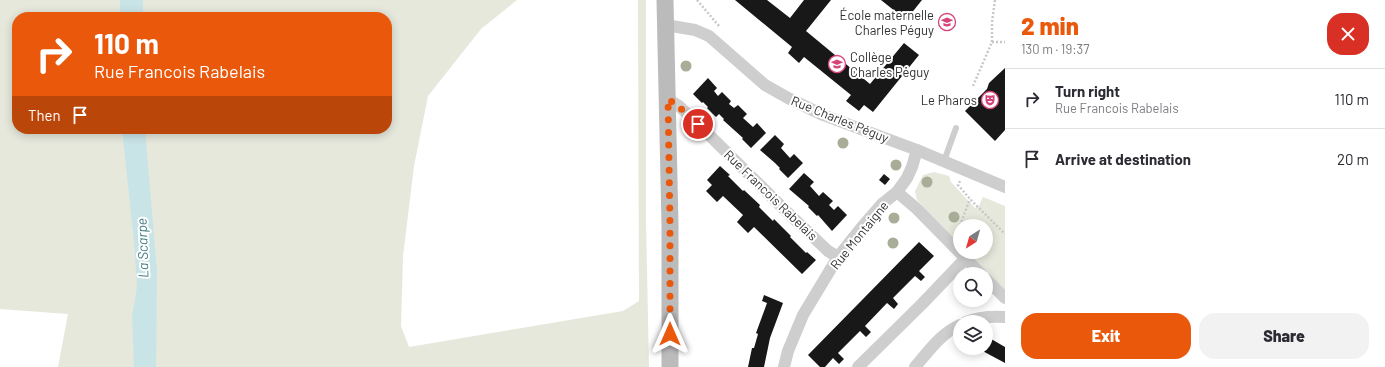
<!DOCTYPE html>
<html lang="en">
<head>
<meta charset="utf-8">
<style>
	:root { --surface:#fff; --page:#f2f2f3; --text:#2b2b33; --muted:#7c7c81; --line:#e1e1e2; --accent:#ea580c }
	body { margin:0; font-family:Barlow,sans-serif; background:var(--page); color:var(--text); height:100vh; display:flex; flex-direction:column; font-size:15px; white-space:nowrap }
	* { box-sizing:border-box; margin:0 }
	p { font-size:13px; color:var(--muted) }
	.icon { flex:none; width:22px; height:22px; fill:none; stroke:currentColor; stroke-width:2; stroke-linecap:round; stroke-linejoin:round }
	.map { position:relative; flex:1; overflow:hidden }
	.side { display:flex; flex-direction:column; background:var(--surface); width:380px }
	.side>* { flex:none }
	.guide { position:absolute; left:12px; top:12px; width:380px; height:122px; border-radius:16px; box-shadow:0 2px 10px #0003; background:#ea580c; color:#fff; overflow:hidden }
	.needle { width:26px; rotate:217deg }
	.fabs { position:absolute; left:953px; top:219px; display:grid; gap:8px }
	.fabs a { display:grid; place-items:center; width:40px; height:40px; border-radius:50%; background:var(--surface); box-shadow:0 2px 10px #0003; font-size:20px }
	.pin { position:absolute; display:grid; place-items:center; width:34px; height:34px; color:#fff; margin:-17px; border:2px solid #fff; border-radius:50%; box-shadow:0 1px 4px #0007 }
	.me { position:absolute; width:44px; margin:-22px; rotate:0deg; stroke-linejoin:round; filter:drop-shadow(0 0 3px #0008) }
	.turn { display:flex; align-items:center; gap:14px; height:84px; padding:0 16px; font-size:18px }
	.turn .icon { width:52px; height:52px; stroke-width:2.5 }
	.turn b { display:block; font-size:28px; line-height:34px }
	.then { display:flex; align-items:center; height:38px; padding:0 16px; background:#0003; gap:8px; font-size:15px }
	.round { display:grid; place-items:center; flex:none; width:42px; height:42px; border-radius:16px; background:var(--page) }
	.head { display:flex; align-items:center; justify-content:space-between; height:68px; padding:0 16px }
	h1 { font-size:24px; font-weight:800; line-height:30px; color:var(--accent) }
	.button { display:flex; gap:8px; margin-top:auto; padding:8px 16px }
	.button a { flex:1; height:46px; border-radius:16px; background:var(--accent); color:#fff; font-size:16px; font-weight:800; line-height:46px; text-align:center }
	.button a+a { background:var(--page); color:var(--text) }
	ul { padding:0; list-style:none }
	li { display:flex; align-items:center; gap:12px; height:60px; padding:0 16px; border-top:1px solid var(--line) }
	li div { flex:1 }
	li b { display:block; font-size:15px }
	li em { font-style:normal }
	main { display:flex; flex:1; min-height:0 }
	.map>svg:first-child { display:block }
</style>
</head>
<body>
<main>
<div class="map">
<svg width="1005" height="367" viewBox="0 0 1005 367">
	<rect width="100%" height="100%" fill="#fff"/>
	<g fill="#e5e8db" fill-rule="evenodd">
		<path d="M 0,0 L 517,0 L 481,29 L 428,96 L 414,166 L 403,256 L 401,326 L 409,347 L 623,311 L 639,301 L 638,0 L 646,0 L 646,221 L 649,367 L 58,367 L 68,314 L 0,309 ZM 17,17 L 387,17 L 387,129 L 17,129 Z"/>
		<path d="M 934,172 L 949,176 L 951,182 L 975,208 L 979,206 L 983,197 L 1005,206 L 1005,290 L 968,252 L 986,252 L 986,226 L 960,226 L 960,244 L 917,200 L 915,191 L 923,175 Z"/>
	</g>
	<g fill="#c9e4e7">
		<rect x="120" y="0" width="23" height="17"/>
		<path d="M 122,129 L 145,129 L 157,271 L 156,367 L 134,367 L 132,316 L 137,287 L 134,241 Z"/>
	</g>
	<g fill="#181818">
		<path d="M 735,0 L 767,0 L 790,18 L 804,0 L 831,0 L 806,31 L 870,84 L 904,43 L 919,55 L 873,112 L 864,105 L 859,111 L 846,101 L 851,95 L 804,57 L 799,63 L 788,53 L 792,47 Z"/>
		<path d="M 881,0 L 922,0 L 906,20 Z"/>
		<path d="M 1005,68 L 1005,130 L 995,141 L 965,111 L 987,89 L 989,83 Z"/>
		<path d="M 708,78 L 717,88 L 714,91 L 718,96 L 722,92 L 731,101 L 729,104 L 734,108 L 738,105 L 747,114 L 743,118 L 753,127 L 757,123 L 766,133 L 751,148 L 742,139 L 743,138 L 723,120 L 724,119 L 719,114 L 716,117 L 707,108 L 708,107 L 703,102 L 702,103 L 693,94 Z"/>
		<path d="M 775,135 L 784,144 L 781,148 L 790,158 L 794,154 L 803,163 L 788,178 L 779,169 L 780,168 L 775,163 L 760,150 Z"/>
		<path d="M 720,166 L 730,175 L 728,176 L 743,191 L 744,190 L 760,205 L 759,207 L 773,221 L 774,219 L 791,236 L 790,237 L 806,253 L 807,252 L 816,260 L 802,274 L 754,227 L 748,233 L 737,222 L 743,215 L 723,196 L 717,202 L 706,191 L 712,185 L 707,180 Z"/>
		<path d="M 804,173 L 814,182 L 810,186 L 819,196 L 823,192 L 833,201 L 829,205 L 834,210 L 838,206 L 847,215 L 832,231 L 818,215 L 817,216 L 808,207 L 809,206 L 789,189 Z"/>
		<path d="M 884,174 L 890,179 L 885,185 L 879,180 Z"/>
		<path d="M 919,242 L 934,256 L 919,271 L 925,277 L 921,281 L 915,276 L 893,298 L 898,304 L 894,309 L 887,303 L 865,326 L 871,332 L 866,337 L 860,331 L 838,353 L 844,359 L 839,364 L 833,358 L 825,367 L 820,367 L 808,355 Z"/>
		<path d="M 764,295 L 783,303 L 770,338 L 764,367 L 748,367 L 752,348 L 754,348 L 758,334 L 756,333 L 767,303 L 762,301 Z"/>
		<path d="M 986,336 L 1005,347 L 1005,363 L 977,348 L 986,348 Z"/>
	</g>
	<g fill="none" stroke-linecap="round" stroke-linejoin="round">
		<g stroke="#c8c8c8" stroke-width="2.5" stroke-dasharray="2 2" stroke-linecap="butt">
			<path d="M 697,0 L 719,26"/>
			<path d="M 992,42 L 1005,42"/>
			<path d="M 973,86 L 992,42 L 992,22 L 995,0"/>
			<path d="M 960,181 L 958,185 L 970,199 L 1005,234"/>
			<path d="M 957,233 L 970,199"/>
		</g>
		<path stroke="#cecece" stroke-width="6" d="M 944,161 L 956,128"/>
		<g stroke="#cecece" stroke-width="12">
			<path d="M 666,25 L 695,30 L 709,36 L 765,85 L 788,98 L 823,115 L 917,150 L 1005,187"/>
			<path d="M 668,99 L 679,106 L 698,124 L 790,215 L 828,251 L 838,257"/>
			<path d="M 897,192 L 917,209 L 981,274"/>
			<path d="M 986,279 L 1005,298"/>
			<path d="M 966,322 C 978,317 991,316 1005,317"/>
			<path d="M 784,367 L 788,351 L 803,315 L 838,257 L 862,227 L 882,204 L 897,192 L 907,178 L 912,167 L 917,150"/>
			<path d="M 858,367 L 922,304 L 965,259"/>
			<path d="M 915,367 C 928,352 941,333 960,325"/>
		</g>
		<path stroke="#bbb" stroke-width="17" d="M 665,0 L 670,225 L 670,367"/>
	</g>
	<g fill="#a8ad97">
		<circle cx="686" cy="66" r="5.5"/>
		<circle cx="843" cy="143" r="5.5"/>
		<circle cx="896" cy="165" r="5.5"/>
		<circle cx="927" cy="182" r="5.5"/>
		<circle cx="954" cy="217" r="5.5"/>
		<circle cx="894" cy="218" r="5.5"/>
		<circle cx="893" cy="243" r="5.5"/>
	</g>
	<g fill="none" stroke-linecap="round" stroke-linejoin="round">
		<path stroke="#ea580c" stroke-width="7" stroke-dasharray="0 12.6" d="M 670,334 L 670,225 L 668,99 L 678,106 L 698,124"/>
	</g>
	<defs>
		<g id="school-ring" transform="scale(0.9)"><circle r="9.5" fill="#fff" stroke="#d84479" stroke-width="1.5"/><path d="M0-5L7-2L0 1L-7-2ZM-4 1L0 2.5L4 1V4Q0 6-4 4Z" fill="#d84479"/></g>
		<g id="theatre-ring" transform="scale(0.9)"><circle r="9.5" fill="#fff" stroke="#d84479" stroke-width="1.5"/><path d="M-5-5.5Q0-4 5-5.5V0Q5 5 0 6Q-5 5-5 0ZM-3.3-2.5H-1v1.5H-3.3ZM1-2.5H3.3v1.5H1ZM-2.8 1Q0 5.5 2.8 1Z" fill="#d84479"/></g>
	</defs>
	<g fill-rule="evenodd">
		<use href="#school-ring" x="947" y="22"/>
		<use href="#school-ring" x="837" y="64"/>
		<use href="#theatre-ring" x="990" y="100"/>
	</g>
	<g text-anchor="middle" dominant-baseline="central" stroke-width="4" stroke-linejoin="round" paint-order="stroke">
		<g font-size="13" fill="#313131" stroke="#fff" text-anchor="end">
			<text x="934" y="15">École maternelle<tspan x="934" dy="15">Charles Péguy</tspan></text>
			<text x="850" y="57" text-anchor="start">Collège<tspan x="850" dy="15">Charles Péguy</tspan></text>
			<text x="977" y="100">Le Pharos</text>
		</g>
		<g font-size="13" fill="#313131" stroke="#fff">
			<text transform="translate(840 119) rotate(22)">Rue Charles Péguy</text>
			<text transform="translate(771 195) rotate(44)">Rue Francois Rabelais</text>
			<text transform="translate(859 235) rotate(-51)">Rue Montaigne</text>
		</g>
		<g font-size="14" font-style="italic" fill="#407a82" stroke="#fff">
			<text transform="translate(142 248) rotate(-92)">La Scarpe</text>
		</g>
	</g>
</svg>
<div class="fabs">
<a><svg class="needle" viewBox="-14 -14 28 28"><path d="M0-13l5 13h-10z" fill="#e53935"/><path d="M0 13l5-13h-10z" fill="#7c7c81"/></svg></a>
<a><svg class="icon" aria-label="search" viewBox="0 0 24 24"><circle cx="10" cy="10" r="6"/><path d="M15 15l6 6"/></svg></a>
<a><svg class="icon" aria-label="layers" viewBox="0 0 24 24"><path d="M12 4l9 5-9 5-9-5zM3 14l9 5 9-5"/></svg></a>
</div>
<div class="pin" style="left:698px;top:124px;background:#d93025"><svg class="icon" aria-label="arrive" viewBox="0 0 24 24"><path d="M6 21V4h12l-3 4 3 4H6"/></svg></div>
<svg class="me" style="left:670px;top:334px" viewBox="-20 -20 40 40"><path d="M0-17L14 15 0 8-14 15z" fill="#ea580c" stroke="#fff" stroke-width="4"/></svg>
<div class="guide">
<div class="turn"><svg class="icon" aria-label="right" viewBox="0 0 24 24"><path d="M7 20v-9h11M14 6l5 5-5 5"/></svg><div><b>110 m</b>Rue Francois Rabelais</div></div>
<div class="then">Then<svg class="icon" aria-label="arrive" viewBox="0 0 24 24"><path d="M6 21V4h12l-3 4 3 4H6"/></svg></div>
</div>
</div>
<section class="side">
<div class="head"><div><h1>2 min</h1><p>130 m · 19:37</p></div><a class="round" style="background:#d93025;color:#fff"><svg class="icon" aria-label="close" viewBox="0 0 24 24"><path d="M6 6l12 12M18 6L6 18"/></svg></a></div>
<ul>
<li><svg class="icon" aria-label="right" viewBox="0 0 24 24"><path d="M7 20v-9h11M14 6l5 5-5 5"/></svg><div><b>Turn right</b><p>Rue Francois Rabelais</p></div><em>110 m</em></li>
<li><svg class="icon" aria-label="arrive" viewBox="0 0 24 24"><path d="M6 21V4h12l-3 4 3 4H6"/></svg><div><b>Arrive at destination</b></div><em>20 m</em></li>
</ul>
<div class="button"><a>Exit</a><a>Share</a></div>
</section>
</main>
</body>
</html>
